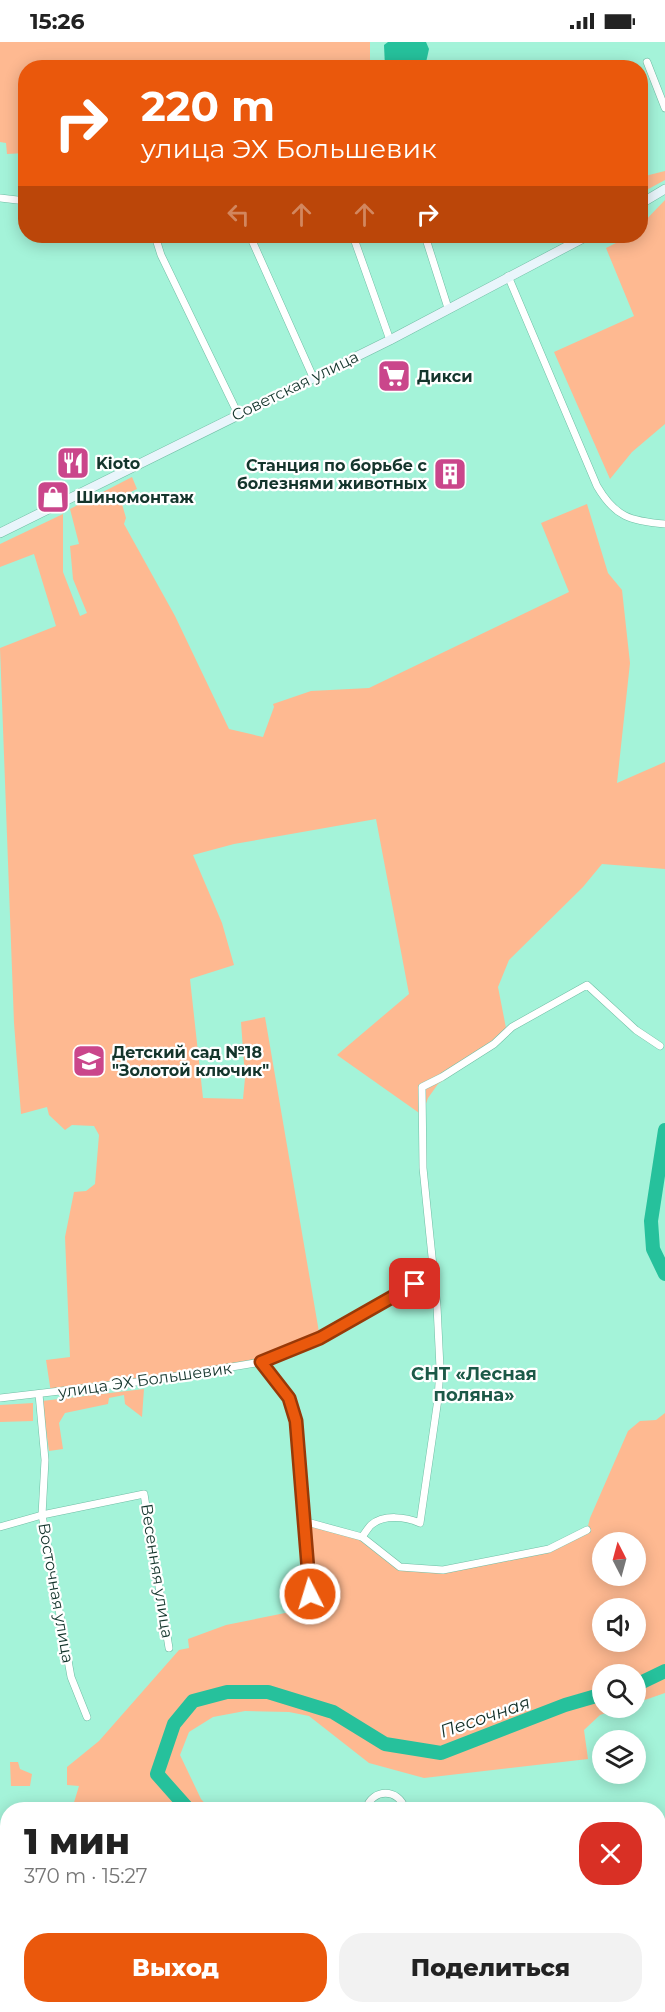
<!DOCTYPE html>
<html lang="ru">
<head>
<meta charset="utf-8">
<style>
	:root { --surface:#fff; --page:#f2f2f2; --text:#222; --muted:#767676; --accent:#ea580c }
	body { margin:0; font-family:Montserrat,sans-serif; background:var(--page); color:var(--text); height:100vh; display:flex; flex-direction:column; font-size:22px; white-space:nowrap }
	* { box-sizing:border-box; margin:0 }
	p { font-size:20px; color:var(--muted) }
	.icon { flex:none; width:33px; height:33px; fill:none; stroke:currentColor; stroke-width:2; stroke-linecap:round; stroke-linejoin:round }
	.map { position:relative; flex:1; overflow:hidden }
	.drawer { position:absolute; left:0px; top:1760px; width:666px; height:212px; display:flex; flex-direction:column; background:var(--surface); border-radius:24px 24px 0 0; box-shadow:0 3px 15px #0003 }
	.drawer>* { flex:none }
	.guide { position:absolute; left:18px; top:18px; width:630px; height:183px; border-radius:24px; box-shadow:0 3px 15px #0003; background:#ea580c; color:#fff; overflow:hidden }
	.needle { width:39px; rotate:354deg }
	.buttons { position:absolute; left:592px; top:1490px; display:grid; gap:12px }
	.buttons a { display:grid; place-items:center; width:54px; height:54px; border-radius:50%; background:var(--surface); box-shadow:0 3px 15px #0003; font-size:30px }
	.pin { position:absolute; display:grid; place-items:center; width:51px; height:51px; color:#fff; margin:-26px; border-radius:12px; box-shadow:0 3px 9px #0006 }
	.me { position:absolute; width:66px; margin:-33px; rotate:355deg; stroke-linejoin:round; filter:drop-shadow(0 0 4px #0008) }
	.turn { display:flex; align-items:center; gap:21px; height:126px; padding:0 24px; font-size:27px }
	.turn .icon { width:78px; height:78px; stroke-width:2.5 }
	.turn b { display:block; font-size:42px; line-height:51px }
	.lanes { display:flex; align-items:center; height:57px; padding:0 24px; background:#0003; justify-content:center; gap:30px; direction:ltr }
	.lanes .off { opacity:.35 }
	.round { display:grid; place-items:center; flex:none; width:63px; height:63px; border-radius:24px; background:var(--page) }
	.summary { display:flex; align-items:center; justify-content:space-between; height:102px; padding:0 24px }
	h1 { font-size:36px; font-weight:800; line-height:45px }
	.cta { display:flex; gap:12px; margin-top:auto; padding:12px 24px }
	.cta a { flex:1; height:69px; border-radius:24px; background:var(--accent); color:#fff; font-size:24px; font-weight:800; line-height:69px; text-align:center }
	.cta a+a { background:var(--page); color:var(--text) }
	.status { display:flex; justify-content:space-between; align-items:center; height:42px; padding:0 30px; background:var(--surface); direction:ltr }
	.status svg { height:16px; fill:currentColor }
	.map>svg:first-child { display:block }
</style>
</head>
<body>
<div class="status"><b>15:26</b><svg viewBox="0 0 49 12"><path d="M0 12V9h3v3zM5 12V6h3v6zM10 12V3h3v9zM15 12V0h3v12zM26 1h20v11H26zM47 4h2v5h-2z"/></svg></div>
<div class="map">
<svg width="665" height="1970" viewBox="0 0 665 1970">
	<rect width="100%" height="100%" fill="#a4f3d9"/>
	<g fill="#feb991" fill-rule="evenodd">
		<path d="M 0,0 L 370,0 L 370,25 L 26,26 L 25,111 L 7,112 L 6,101 L 0,100 Z"/>
		<path d="M 665,129 L 665,138 L 641,151 L 641,135 Z"/>
		<path d="M 665,158 L 665,382 L 632,410 L 610,437 L 554,310 L 634,274 L 606,206 L 630,194 L 640,194 L 641,183 Z"/>
		<path d="M 132,435 L 137,447 L 120,455 L 126,476 L 124,482 L 175,574 L 229,687 L 263,695 L 274,665 L 273,662 L 311,649 L 369,646 L 569,550 L 541,481 L 587,462 L 608,531 L 622,548 L 630,621 L 617,741 L 665,720 L 665,827 L 602,822 L 583,845 L 509,918 L 498,945 L 506,986 L 492,1007 L 438,1042 L 428,1056 L 422,1073 L 337,1013 L 409,952 L 376,777 L 234,802 L 193,813 L 222,881 L 234,923 L 190,937 L 203,1056 L 243,1057 L 245,1036 L 241,980 L 265,975 L 320,1296 L 261,1320 L 51,1351 L 46,1318 L 70,1315 L 65,1195 L 74,1150 L 86,1149 L 95,1142 L 99,1093 L 94,1084 L 72,1083 L 65,1088 L 49,1073 L 47,1065 L 21,1072 L 14,981 L 0,606 L 56,584 L 34,512 L 0,525 L 0,502 L 63,472 L 63,530 L 80,574 L 87,571 L 73,537 L 70,504 L 79,502 L 70,467 Z"/>
		<path d="M 144,1347 L 142,1375 L 125,1362 L 124,1353 L 109,1356 L 108,1362 L 65,1371 L 59,1381 L 63,1407 L 49,1409 L 42,1359 Z"/>
		<path d="M 33,1361 L 33,1379 L 0,1380 L 0,1363 Z"/>
		<path d="M 665,1371 L 665,1651 L 636,1661 L 636,1632 L 603,1632 L 603,1665 L 623,1665 L 600,1673 L 584,1688 L 588,1717 L 424,1736 L 369,1721 L 309,1674 L 289,1670 L 245,1669 L 213,1675 L 189,1690 L 180,1713 L 201,1757 L 210,1767 L 72,1767 L 79,1744 L 67,1743 L 67,1725 L 99,1699 L 179,1608 L 189,1606 L 188,1597 L 226,1583 L 310,1566 L 304,1479 L 362,1495 L 400,1525 L 443,1528 L 549,1507 L 587,1488 L 590,1476 L 628,1389 L 640,1379 L 656,1378 ZM 603,1500 L 636,1500 L 636,1533 L 603,1533 ZM 603,1566 L 636,1566 L 636,1599 L 603,1599 Z"/>
		<path d="M 10,1720 L 18,1720 L 20,1727 L 32,1732 L 30,1744 L 11,1744 Z"/>
		<path d="M 0,1931 L 7,1932 L 8,1964 L 87,1964 L 61,1970 L 0,1970 Z"/>
	</g>
	<path fill="#26c19c" d="M 388,0 L 426,0 L 429,7 L 425,25 L 385,25 L 384,3 Z"/>
	<g fill="none" stroke-linecap="round" stroke-linejoin="round">
		<g stroke="#26c19c" stroke-width="14">
			<path d="M 665,1088 L 651,1179 L 653,1207 L 665,1232"/>
			<path d="M 636,1643 L 665,1629"/>
			<path d="M 188,1767 L 157,1732 L 174,1682 L 193,1659 L 227,1650 L 268,1650 L 333,1670 L 385,1702 L 441,1711 L 565,1663 L 603,1652"/>
			<path d="M 0,1956 L 8,1951"/>
		</g>
		<g stroke="#70bea5" stroke-width="8">
			<g id="minor">
				<path d="M 647,20 L 665,66"/>
				<path d="M 0,156 L 26,159"/>
				<path d="M 155,194 L 161,213 L 238,372"/>
				<path d="M 250,194 L 313,335"/>
				<path d="M 353,194 L 390,298"/>
				<path d="M 425,194 L 448,266"/>
				<path d="M 508,234 L 597,444 C 615,475 630,479 665,482"/>
				<path d="M 261,1320 L 289,1356 L 296,1379 L 312,1568"/>
				<path d="M 39,1352 L 45,1418 L 42,1473 L 71,1635 L 87,1675"/>
				<path d="M 0,1356 L 154,1338 L 261,1320 L 320,1296 L 415,1242"/>
				<path d="M 307,1480 L 362,1495 L 400,1525 L 443,1528 L 549,1507 L 587,1488"/>
				<path d="M 0,1485 L 42,1473 L 144,1452 L 169,1606"/>
				<path d="M 362,1495 C 365,1491 368,1486 371,1483 C 384,1472 406,1475 420,1481 L 438,1357 L 440,1326 L 437,1264 L 423,1126 L 422,1045 L 442,1035 L 494,1002 L 512,985 L 587,943 L 636,988 L 660,1004"/>
				<path d="M 366,1767 C 372,1746 399,1746 405,1767"/>
				<path d="M 658,1879 L 665,1877"/>
				<path d="M 437,1970 L 452,1964"/>
			</g>
		</g>
		<g stroke="#70bea5" stroke-width="10">
			<g id="secondary">
				<path d="M 640,162 L 665,147"/>
				<path d="M 0,491 L 390,298 L 587,194"/>
			</g>
		</g>
		<use href="#minor" stroke="#fff" stroke-width="7"/>
		<use href="#secondary" stroke="#e9f5fb" stroke-width="9"/>
	</g>
	<g fill="none" stroke-linecap="round" stroke-linejoin="round">
		<g stroke="#983908" stroke-width="15">
			<path id="route" d="M 310,1552 L 296,1379 L 289,1356 L 261,1320 L 320,1296 L 415,1242"/>
		</g>
		<use href="#route" stroke="#ea580c" stroke-width="10"/>
	</g>
	<defs>
		<g id="supermarket-square" transform="scale(1.725)"><rect x="-9" y="-9" width="18" height="18" rx="4" fill="#ca468b" stroke="#fff"/><path d="M-6-5.5h2.5l.6 2H6L4.5 2H-2.5L-4.4-4H-6ZM-1.5 3.2a1.3 1.3 0 1 0 .1 0ZM3 3.2a1.3 1.3 0 1 0 .1 0Z" fill="#fff"/></g>
		<g id="restaurant-square" transform="scale(1.725)"><rect x="-9" y="-9" width="18" height="18" rx="4" fill="#ca468b" stroke="#fff"/><path d="M-5-6h1v4h1v-4h1v4h1v-4h1v5L-1.5 .5V6h-2V.5L-5-1ZM5-6V6H3V1.5H1.5Q1.5-4 5-6Z" fill="#fff"/></g>
		<g id="building-square" transform="scale(1.725)"><rect x="-9" y="-9" width="18" height="18" rx="4" fill="#ca468b" stroke="#fff"/><path d="M-4-6H4V6H1V3H-1V6H-4ZM-2.5-4.3h1.7v1.8h-1.7ZM.8-4.3h1.7v1.8H.8ZM-2.5-1h1.7V.8h-1.7ZM.8-1h1.7V.8H.8Z" fill="#fff"/></g>
		<g id="shop-square" transform="scale(1.725)"><rect x="-9" y="-9" width="18" height="18" rx="4" fill="#ca468b" stroke="#fff"/><path d="M-5-2.5h2.3a2.7 3.5 0 0 1 5.4 0H5L5.5 6h-11ZM-1.5-2.5h3a1.5 2.3 0 0 0-3 0Z" fill="#fff"/></g>
		<g id="school-square" transform="scale(1.725)"><rect x="-9" y="-9" width="18" height="18" rx="4" fill="#ca468b" stroke="#fff"/><path d="M0-5L7-2L0 1L-7-2ZM-4 1L0 2.5L4 1V4Q0 6-4 4Z" fill="#fff"/></g>
	</defs>
	<g fill-rule="evenodd">
		<use href="#supermarket-square" x="394" y="334"/>
		<use href="#restaurant-square" x="73" y="421"/>
		<use href="#building-square" x="450" y="432"/>
		<use href="#shop-square" x="53" y="455"/>
		<use href="#school-square" x="89" y="1019"/>
	</g>
	<g text-anchor="middle" dominant-baseline="central" stroke-width="4.5" stroke-linejoin="round" paint-order="stroke">
		<g font-size="16" font-weight="bold" fill="#14352c" stroke="#fff" text-anchor="start">
			<text x="417" y="334">Дикси</text>
			<text x="96" y="421">Kioto</text>
			<text x="427" y="423" text-anchor="end">Станция по борьбе с<tspan x="427" dy="18">болезнями животных</tspan></text>
			<text x="76" y="455">Шиномонтаж</text>
			<text x="112" y="1010">Детский сад №18<tspan x="112" dy="18">"Золотой ключик"</tspan></text>
		</g>
		<g font-size="16" fill="#14352c" stroke="#fff">
			<text transform="translate(295 344) rotate(-26)">Советская улица</text>
			<text transform="translate(145 1338) rotate(-8)">улица ЭХ Большевик</text>
			<text transform="translate(157 1529) rotate(81)">Весенняя улица</text>
			<text transform="translate(56 1551) rotate(80)">Восточная улица</text>
		</g>
		<g font-size="18" font-weight="bold" fill="#1c5948" stroke="#fff">
			<text x="474" y="1332">СНТ «Лесная<tspan x="474" dy="21">поляна»</tspan></text>
		</g>
		<g font-size="18" font-style="italic" fill="#122f27" stroke="#fff">
			<text transform="translate(485 1675) rotate(-19)">Песочная</text>
		</g>
	</g>
</svg>
<div class="buttons">
<a><svg class="needle" viewBox="-14 -14 28 28"><path d="M0-13l5 13h-10z" fill="#e53935"/><path d="M0 13l5-13h-10z" fill="#767676"/></svg></a>
<a><svg class="icon" aria-label="sound" viewBox="0 0 24 24"><path d="M4 9h4l5-4v14l-5-4H4zM17 9q2 3 0 6"/></svg></a>
<a><svg class="icon" aria-label="search" viewBox="0 0 24 24"><circle cx="10" cy="10" r="6"/><path d="M15 15l6 6"/></svg></a>
<a><svg class="icon" aria-label="layers" viewBox="0 0 24 24"><path d="M12 4l9 5-9 5-9-5zM3 14l9 5 9-5"/></svg></a>
</div>
<div class="pin" style="left:415px;top:1242px;background:#d93025"><svg class="icon" aria-label="arrive" viewBox="0 0 24 24"><path d="M6 21V4h12l-3 4 3 4H6"/></svg></div>
<svg class="me" style="left:310px;top:1552px" viewBox="-20 -20 40 40"><circle r="17" fill="#ea580c" stroke="#fff" stroke-width="3"/><path d="M0-11L8 9 0 5-8 9z" fill="#fff"/></svg>
<div class="guide">
<div class="turn"><svg class="icon" aria-label="right" viewBox="0 0 24 24"><path d="M7 20v-9h11M14 6l5 5-5 5"/></svg><div><b>220 m</b>улица ЭХ Большевик</div></div>
<div class="lanes"><svg class="icon off" aria-label="left" viewBox="0 0 24 24"><path d="M17 20v-9H6M10 6l-5 5 5 5"/></svg><svg class="icon off" aria-label="ahead" viewBox="0 0 24 24"><path d="M12 20V5M6 11l6-6 6 6"/></svg><svg class="icon off" aria-label="ahead" viewBox="0 0 24 24"><path d="M12 20V5M6 11l6-6 6 6"/></svg><svg class="icon" aria-label="right" viewBox="0 0 24 24"><path d="M7 20v-9h11M14 6l5 5-5 5"/></svg></div>
</div>
<section class="drawer">
<div class="summary"><div><h1>1 мин</h1><p>370 m · 15:27</p></div><a class="round" style="background:#d93025;color:#fff"><svg class="icon" aria-label="close" viewBox="0 0 24 24"><path d="M6 6l12 12M18 6L6 18"/></svg></a></div>
<div class="cta"><a>Выход</a><a>Поделиться</a></div>
</section>
</div>
</body>
</html>
